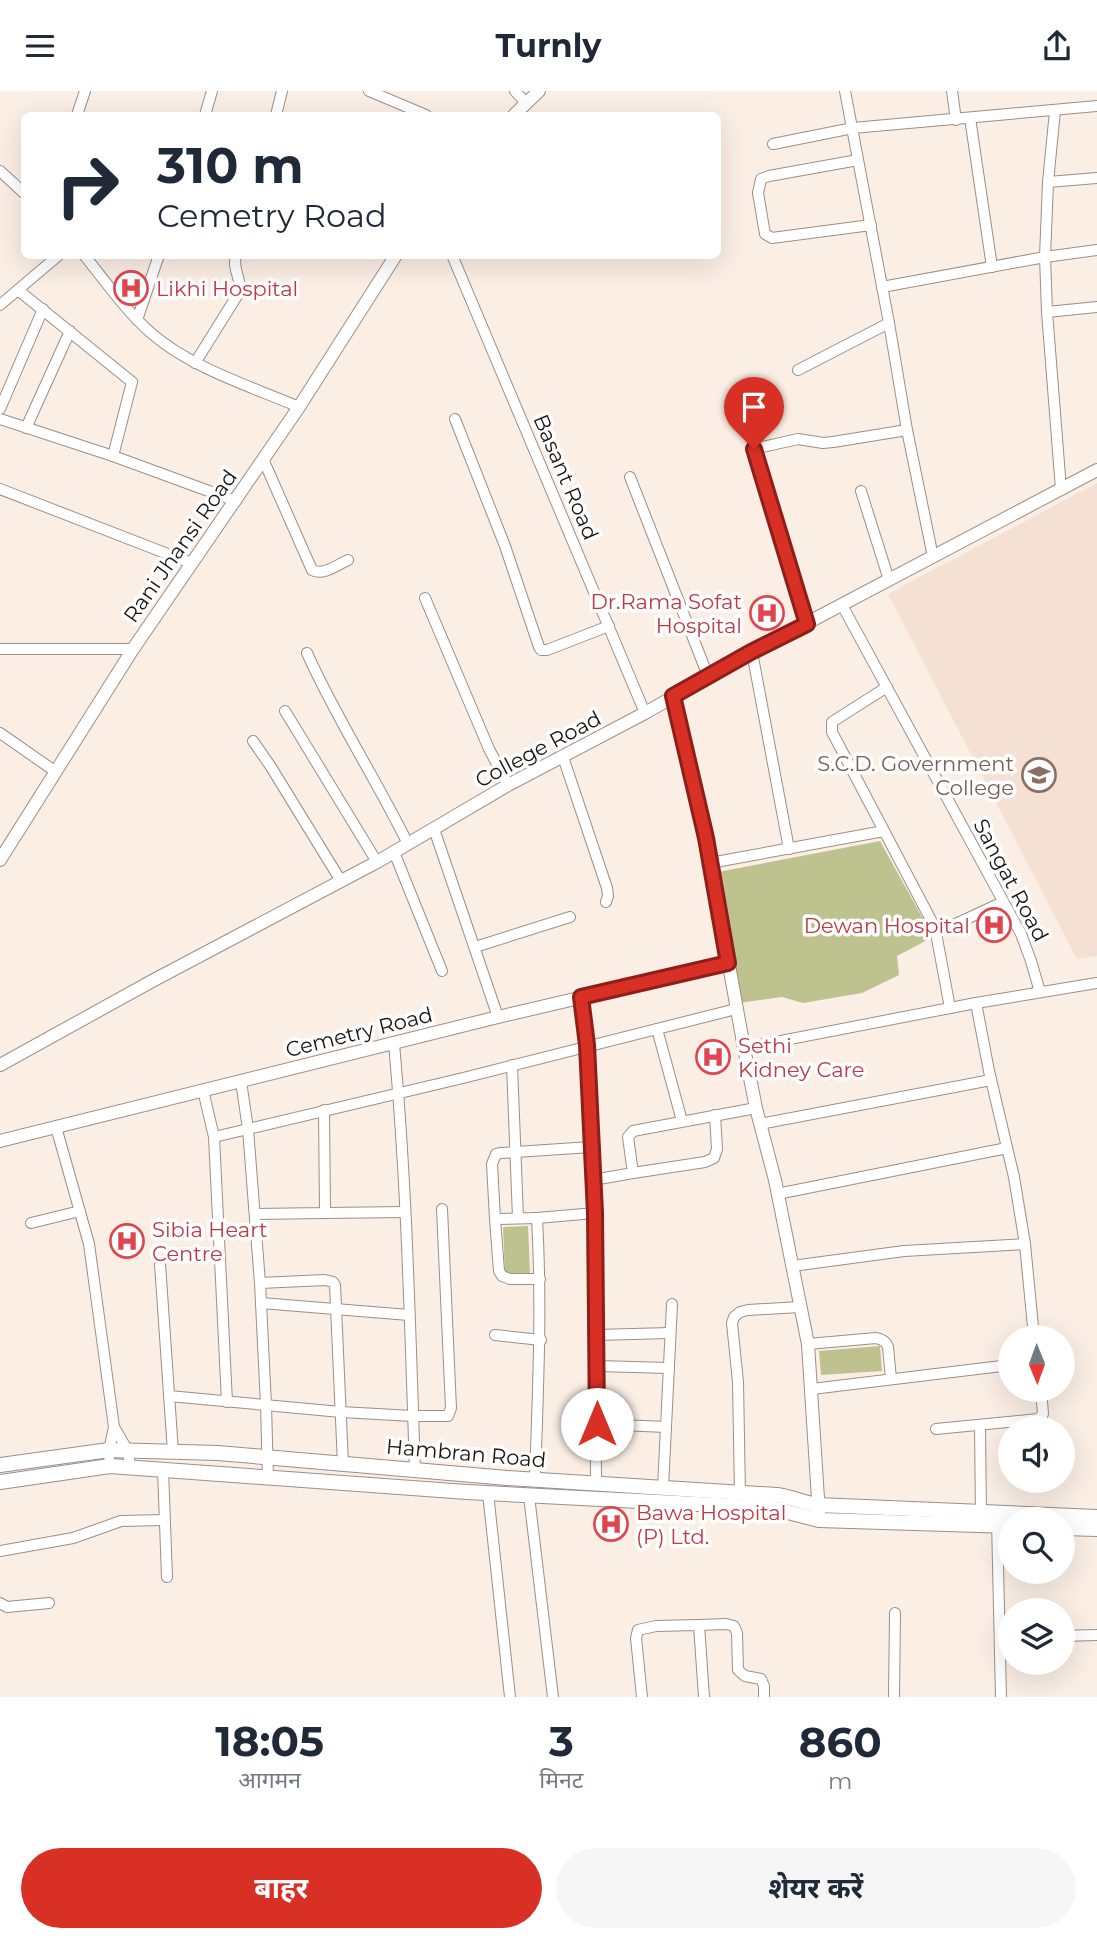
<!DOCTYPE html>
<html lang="hi">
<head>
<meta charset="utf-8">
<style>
	:root { --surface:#fff; --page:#f6f6f7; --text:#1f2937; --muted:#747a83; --accent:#d93025 }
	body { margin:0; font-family:Montserrat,"Noto Sans Devanagari",sans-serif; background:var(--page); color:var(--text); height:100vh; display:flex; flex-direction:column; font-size:26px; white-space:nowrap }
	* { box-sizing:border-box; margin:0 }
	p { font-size:23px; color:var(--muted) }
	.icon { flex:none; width:38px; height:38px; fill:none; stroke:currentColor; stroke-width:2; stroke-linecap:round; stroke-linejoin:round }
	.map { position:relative; height:1606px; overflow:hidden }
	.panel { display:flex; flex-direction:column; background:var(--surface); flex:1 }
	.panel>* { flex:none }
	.hud { position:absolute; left:21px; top:21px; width:700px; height:147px; border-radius:10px; box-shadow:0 7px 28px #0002; background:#fff; color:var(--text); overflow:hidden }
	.needle { width:46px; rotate:179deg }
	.fabs { position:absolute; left:998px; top:1234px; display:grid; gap:14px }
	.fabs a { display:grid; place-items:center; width:77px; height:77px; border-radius:50%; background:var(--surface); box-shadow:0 7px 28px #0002; font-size:35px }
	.pin { position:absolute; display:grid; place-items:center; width:60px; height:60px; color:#fff; margin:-72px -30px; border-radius:50% 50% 50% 0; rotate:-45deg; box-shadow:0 0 7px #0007 }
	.pin .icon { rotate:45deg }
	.me { position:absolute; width:77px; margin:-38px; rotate:0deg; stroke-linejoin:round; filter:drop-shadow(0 0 5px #0008) }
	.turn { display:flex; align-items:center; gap:24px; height:147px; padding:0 21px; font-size:32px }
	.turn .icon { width:91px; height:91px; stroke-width:2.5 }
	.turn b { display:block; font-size:49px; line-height:60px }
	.eta { display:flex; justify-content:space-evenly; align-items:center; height:119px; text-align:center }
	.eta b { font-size:42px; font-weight:700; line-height:49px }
	.primary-button { display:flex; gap:14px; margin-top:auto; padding:14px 21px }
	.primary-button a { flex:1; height:80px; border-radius:42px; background:var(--accent); color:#fff; font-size:28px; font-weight:700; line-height:80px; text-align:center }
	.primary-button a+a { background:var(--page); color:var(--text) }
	header { display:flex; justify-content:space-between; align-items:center; height:91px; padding:0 21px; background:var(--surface); font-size:32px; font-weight:700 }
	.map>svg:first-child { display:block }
</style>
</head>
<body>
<header><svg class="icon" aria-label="menu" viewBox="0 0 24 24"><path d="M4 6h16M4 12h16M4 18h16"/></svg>Turnly<svg class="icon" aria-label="share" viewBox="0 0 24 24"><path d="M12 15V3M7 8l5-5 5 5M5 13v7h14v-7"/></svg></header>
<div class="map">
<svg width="1097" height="1606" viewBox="0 0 1097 1606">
	<rect width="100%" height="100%" fill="#fbeee5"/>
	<path fill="#f5e1d4" d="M 1097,392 L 1097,865 L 1077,868 L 888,503 Z"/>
	<g fill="#bec28f">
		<path d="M 880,750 L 933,846 L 897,865 L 899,884 L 862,902 L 803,912 L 782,906 L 739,912 L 718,781 Z"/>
		<path d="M 528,1135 L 530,1182 L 505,1183 L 503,1136 Z"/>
		<path d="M 880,1255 L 882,1280 L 821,1284 L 819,1260 Z"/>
	</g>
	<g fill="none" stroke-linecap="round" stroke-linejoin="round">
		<g stroke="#9b8f88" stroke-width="12">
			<g id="minor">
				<path d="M 369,0 L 426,24"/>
				<path d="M 515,0 L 526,12"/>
				<path d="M 845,0 L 889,232 L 907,339 L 933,466"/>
				<path d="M 952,0 L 956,29"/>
				<path d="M 1055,20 L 1048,91 L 1045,166 L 1047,221 L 1061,398"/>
				<path d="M 77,24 L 85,0"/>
				<path d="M 205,24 L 212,0"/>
				<path d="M 276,24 L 282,0"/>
				<path d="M 970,27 L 992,176"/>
				<path d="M 773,53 L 853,37 L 1097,15"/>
				<path d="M 858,69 L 769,85 L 761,88 L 758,102 L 765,143 L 772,147 L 871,134"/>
				<path d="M 0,80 L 24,102"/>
				<path d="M 1048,91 L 1097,87"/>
				<path d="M 84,164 C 106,191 126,220 151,242 C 191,277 250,295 299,316"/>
				<path d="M 452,164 L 645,622"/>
				<path d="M 882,196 L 1045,166 L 1097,159"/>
				<path d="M 18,199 L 132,291 L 113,365 L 236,410"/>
				<path d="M 0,214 L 59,164"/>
				<path d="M 1047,221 L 1097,216"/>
				<path d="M 137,229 L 159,164"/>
				<path d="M 195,272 L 240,200 C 241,187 232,178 236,164"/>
				<path d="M 798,279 L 889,232"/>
				<path d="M 739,304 L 808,533"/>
				<path d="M 0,318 L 43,218"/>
				<path d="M 0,328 L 113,365"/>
				<path d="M 455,328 L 505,455 L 539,556 L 541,559 L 547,559 L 609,535"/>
				<path d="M 26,337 L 70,240"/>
				<path d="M 754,358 L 798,348 L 823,352 L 833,351 L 907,339"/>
				<path d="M 263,368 L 312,479 C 323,485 337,474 348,469"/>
				<path d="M 630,386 L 708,585"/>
				<path d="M 0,398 L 191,472"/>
				<path d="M 861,400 L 889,489"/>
				<path d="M 425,507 L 489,658 L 508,694"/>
				<path d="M 842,514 L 1021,843 L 1031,870 L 1040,901"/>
				<path d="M 0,558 L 133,558"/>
				<path d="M 752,561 L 789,758"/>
				<path d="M 307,562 C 336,627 376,688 408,753"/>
				<path d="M 887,596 L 832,631 L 832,641 L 931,829 L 936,842 L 950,917"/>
				<path d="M 285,620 L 377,771"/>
				<path d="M 0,642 L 56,681"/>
				<path d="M 253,650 L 271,676 L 341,790"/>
				<path d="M 563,666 L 607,797 L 608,805 L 606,811"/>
				<path d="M 434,738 L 498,926"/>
				<path d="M 394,761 L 442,880"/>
				<path d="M 710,772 L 884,740"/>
				<path d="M 936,842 L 1003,811"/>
				<path d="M 475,856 L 570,826"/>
				<path d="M 581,906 L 587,954 L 595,1122 L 596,1393"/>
				<path d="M 976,912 L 989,980 L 1014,1086 L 1025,1153 L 1034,1246"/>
				<path d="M 657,938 L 682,1030"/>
				<path d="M 394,953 C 407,1094 410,1237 415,1379"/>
				<path d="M 744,957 L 976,912 L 1097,892"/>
				<path d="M 512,974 L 518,1127"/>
				<path d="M 203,999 L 214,1046"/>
				<path d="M 760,1033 L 991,989"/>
				<path d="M 56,1036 L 89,1153 L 114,1336 L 109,1359 L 109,1366"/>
				<path d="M 633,1082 L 705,1071 L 714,1067 L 717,1058 L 715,1024"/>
				<path d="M 593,1089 L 633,1082 L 628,1046 L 633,1040 L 756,1017"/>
				<path d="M 777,1103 L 1007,1057"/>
				<path d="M 325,1122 L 405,1121"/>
				<path d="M 255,1123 L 325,1122 L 324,1019"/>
				<path d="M 537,1127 L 495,1128 L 499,1180 L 502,1185 L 510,1188 L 540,1188"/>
				<path d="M 495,1128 L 492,1073 L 496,1063 L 501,1062 L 591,1056"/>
				<path d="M 31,1132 L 80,1120"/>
				<path d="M 160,1173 L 173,1361"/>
				<path d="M 792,1175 L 904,1160 L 1025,1153"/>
				<path d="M 260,1192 L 261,1212 L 409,1224"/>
				<path d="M 261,1212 L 266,1314 L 268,1387"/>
				<path d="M 495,1244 L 541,1249"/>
				<path d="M 596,1244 L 670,1242"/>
				<path d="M 808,1253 L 876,1247 C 882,1248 886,1250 888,1256 L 891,1288"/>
				<path d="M 597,1275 L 669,1277"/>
				<path d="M 812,1298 L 1010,1274"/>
				<path d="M 169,1305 L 341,1321 L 413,1325 L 448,1325 L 451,1317 L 442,1118"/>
				<path d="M 227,1311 L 214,1046 L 248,1038 L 241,990"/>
				<path d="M 597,1333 L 666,1336"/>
				<path d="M 980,1335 L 981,1428"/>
				<path d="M 114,1336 L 128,1360 L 130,1377"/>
				<path d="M 936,1338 L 1038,1328 L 1043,1323 L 1041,1298"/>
				<path d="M 343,1373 L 335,1194 L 333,1191 L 325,1189 L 260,1192 L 248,1038 L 463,987 L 736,918"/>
				<path d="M 163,1379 L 167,1486"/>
				<path d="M 535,1388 C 538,1300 542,1216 537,1127 L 595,1122"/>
				<path d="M 663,1397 L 672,1213"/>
				<path d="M 488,1402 L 510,1606"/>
				<path d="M 740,1403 L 738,1291 L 732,1232 L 734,1226 L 740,1221 L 748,1219 L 800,1216"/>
				<path d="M 529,1405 L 553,1606"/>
				<path d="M 997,1430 L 1001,1606"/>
				<path d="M 0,1460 L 73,1447 L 121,1430 L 164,1429"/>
				<path d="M 0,1512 L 7,1516 L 49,1512"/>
				<path d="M 699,1534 L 726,1533 L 734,1535 L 737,1542 L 738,1579 L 745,1585 L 761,1588 L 764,1595 L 764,1606"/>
				<path d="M 1062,1545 L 1097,1544"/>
				<path d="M 642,1606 L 636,1547 L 638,1539 L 656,1535 L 699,1534 L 704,1606"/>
				<path d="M 894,1606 L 895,1522"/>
			</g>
		</g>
		<g stroke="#9b8f88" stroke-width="14">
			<g id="tertiary">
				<path d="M 514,24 L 539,0"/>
				<path d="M 673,605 L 706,747 L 744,957 L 756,1017 L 775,1089 L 808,1253 L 819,1423"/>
				<path d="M 0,769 L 133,558 L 299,316 L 396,164"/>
				<path d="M 0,974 L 154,889 L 377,771 L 508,694 L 645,622 L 752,561 L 1097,379"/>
				<path d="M 0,1050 L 498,926 L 728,872"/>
			</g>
		</g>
		<g stroke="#9b8f88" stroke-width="16">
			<g id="secondary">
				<path d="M 0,1374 L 109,1359 L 218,1362 L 507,1387 L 777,1404 C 792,1406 804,1412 818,1414 L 1097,1426"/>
				<path d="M 0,1391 L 110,1375 L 467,1401 L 772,1417 L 819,1429 L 1010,1435"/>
				<path d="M 1062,1437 L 1097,1438"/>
			</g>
		</g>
		<use href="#minor" stroke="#fff" stroke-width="10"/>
		<use href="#tertiary" stroke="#fff" stroke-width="12"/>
		<use href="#secondary" stroke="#fff" stroke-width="14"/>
	</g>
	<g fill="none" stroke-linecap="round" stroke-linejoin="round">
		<g stroke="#8d1f18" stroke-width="18">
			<path id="route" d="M 597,1333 L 595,1122 L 587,954 L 581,906 L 728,872 L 706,747 L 673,605 L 751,561 L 807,533 L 754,358"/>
		</g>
		<use href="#route" stroke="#d93025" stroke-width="12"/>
	</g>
	<defs>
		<g id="hospital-ring" transform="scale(1.75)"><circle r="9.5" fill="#fefefe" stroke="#e0444e" stroke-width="1.5"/><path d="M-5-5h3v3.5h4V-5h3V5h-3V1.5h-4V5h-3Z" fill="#e0444e"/></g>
		<g id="university-ring" transform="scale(1.75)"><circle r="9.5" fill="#fefefe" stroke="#8d6e63" stroke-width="1.5"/><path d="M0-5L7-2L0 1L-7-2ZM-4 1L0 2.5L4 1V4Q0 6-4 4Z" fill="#8d6e63"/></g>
	</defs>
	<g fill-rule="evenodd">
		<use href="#hospital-ring" x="131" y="197"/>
		<use href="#hospital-ring" x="767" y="522"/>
		<use href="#university-ring" x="1039" y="684"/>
		<use href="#hospital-ring" x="994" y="834"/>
		<use href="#hospital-ring" x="713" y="966"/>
		<use href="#hospital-ring" x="127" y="1150"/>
		<use href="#hospital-ring" x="611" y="1433"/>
	</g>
	<g text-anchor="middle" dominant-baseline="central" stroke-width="7" stroke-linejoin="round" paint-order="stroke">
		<g font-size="21" fill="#be3a42" stroke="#fefefe" text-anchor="start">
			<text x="156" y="197">Likhi Hospital</text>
			<text x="742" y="510" text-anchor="end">Dr.Rama Sofat<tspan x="742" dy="24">Hospital</tspan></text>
			<text x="970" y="834" text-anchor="end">Dewan Hospital</text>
			<text x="738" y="954">Sethi<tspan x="738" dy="24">Kidney Care</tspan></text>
			<text x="152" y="1138">Sibia Heart<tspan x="152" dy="24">Centre</tspan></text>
			<text x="636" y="1421">Bawa Hospital<tspan x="636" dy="24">(P) Ltd.</tspan></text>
		</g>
		<g font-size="21" fill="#1a1613" stroke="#fefefe">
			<text transform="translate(566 386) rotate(67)">Basant Road</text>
			<text transform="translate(180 455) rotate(-55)">Rani Jhansi Road</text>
			<text transform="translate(538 658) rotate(-28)">College Road</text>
			<text transform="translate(1011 789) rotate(62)">Sangat Road</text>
			<text transform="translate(359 941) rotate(-14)">Cemetry Road</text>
			<text transform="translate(466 1362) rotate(5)">Hambran Road</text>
		</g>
		<g font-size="21" fill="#785e54" stroke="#fefefe" text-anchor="end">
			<text x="1014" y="672">S.C.D. Government<tspan x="1014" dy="24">College</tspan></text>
		</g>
	</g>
</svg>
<div class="fabs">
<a><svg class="needle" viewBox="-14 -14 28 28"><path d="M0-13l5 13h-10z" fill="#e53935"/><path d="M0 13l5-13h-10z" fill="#747a83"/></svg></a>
<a><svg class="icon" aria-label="sound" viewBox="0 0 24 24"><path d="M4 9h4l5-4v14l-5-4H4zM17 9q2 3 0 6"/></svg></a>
<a><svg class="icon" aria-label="search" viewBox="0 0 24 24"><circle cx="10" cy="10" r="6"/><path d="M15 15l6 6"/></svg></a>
<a><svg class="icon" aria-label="layers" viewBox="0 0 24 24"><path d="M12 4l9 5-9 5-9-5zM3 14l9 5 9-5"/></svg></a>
</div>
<div class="pin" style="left:754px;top:358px;background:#d93025"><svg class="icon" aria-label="arrive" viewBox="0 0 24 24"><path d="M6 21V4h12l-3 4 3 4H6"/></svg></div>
<svg class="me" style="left:597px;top:1333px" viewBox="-20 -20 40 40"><circle r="19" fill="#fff"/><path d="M0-13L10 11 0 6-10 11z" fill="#d93025"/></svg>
<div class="hud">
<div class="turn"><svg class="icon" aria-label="right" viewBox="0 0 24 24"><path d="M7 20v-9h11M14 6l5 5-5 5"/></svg><div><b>310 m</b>Cemetry Road</div></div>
</div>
</div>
<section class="panel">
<div class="eta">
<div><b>18:05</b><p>आगमन</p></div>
<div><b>3</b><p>मिनट</p></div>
<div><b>860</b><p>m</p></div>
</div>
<div class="primary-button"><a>बाहर</a><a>शेयर करें</a></div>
</section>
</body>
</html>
